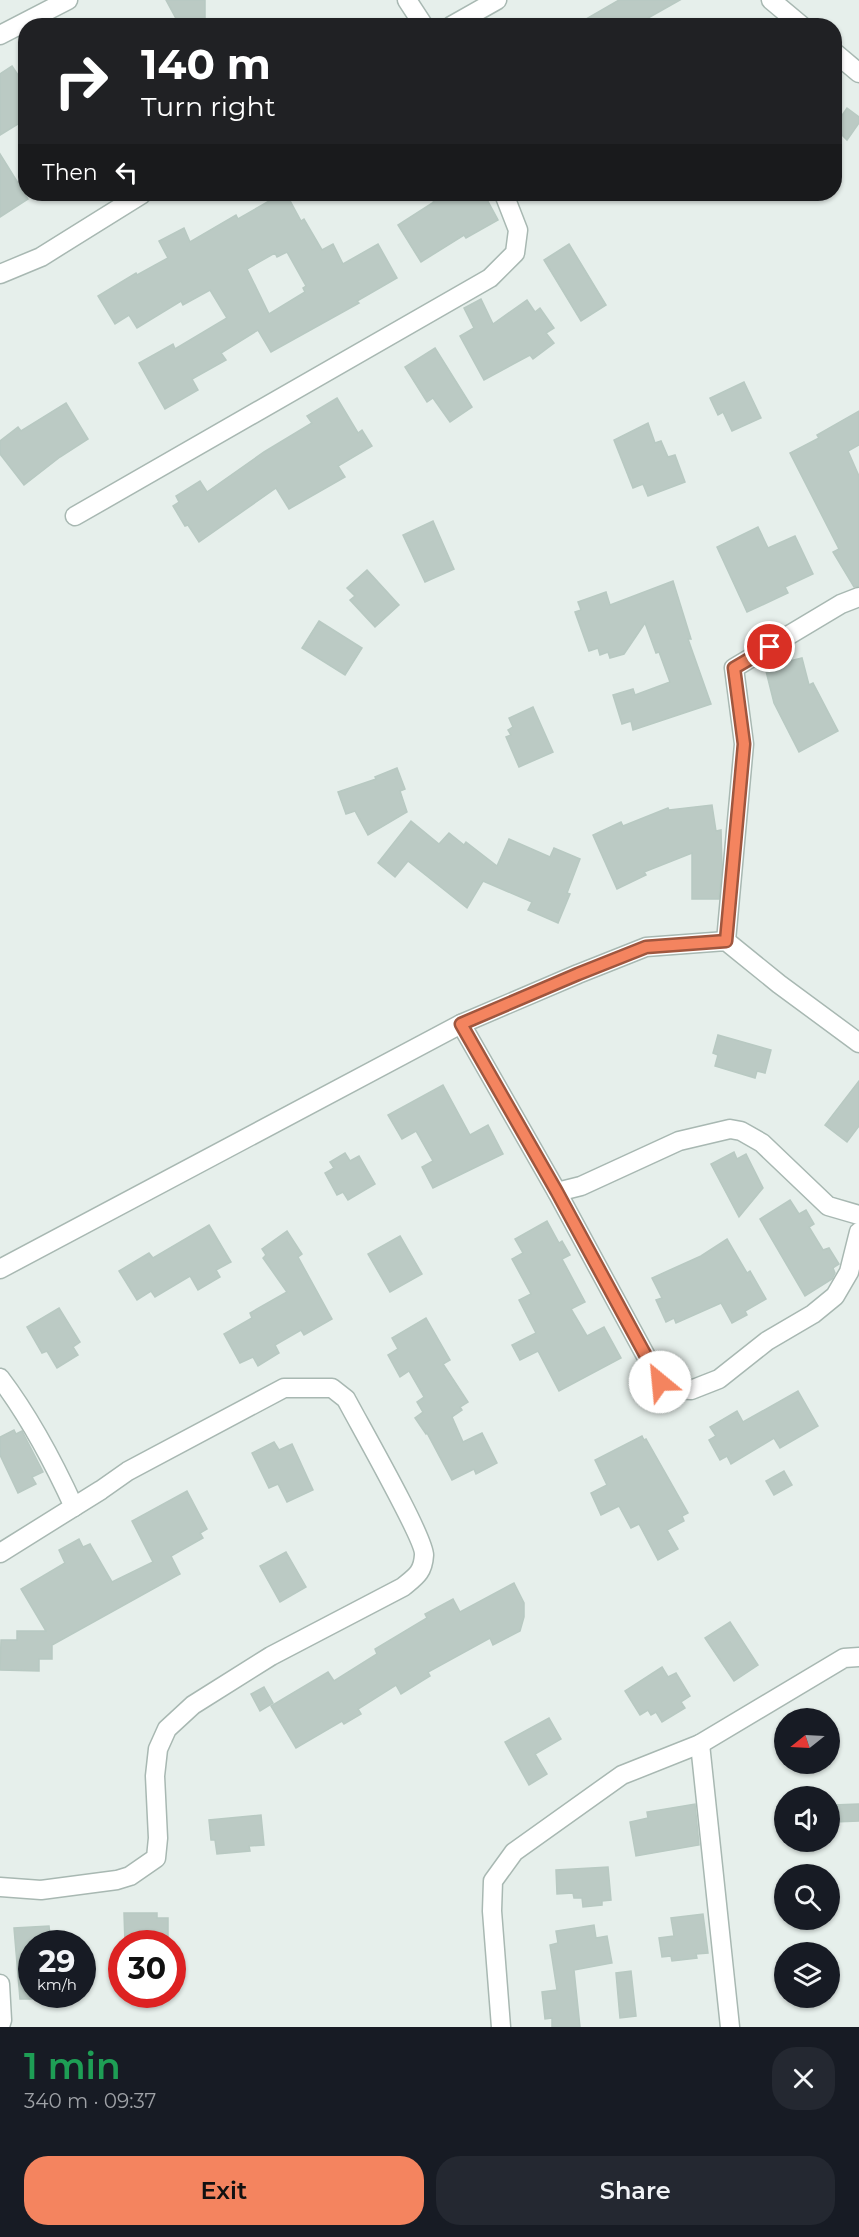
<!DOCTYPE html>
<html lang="en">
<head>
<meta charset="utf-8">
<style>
	:root { --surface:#171b24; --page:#242831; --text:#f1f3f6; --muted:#9ea1a6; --accent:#f4845f }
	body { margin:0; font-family:Montserrat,sans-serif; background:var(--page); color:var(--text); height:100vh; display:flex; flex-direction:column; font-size:22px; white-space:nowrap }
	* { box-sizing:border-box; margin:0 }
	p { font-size:20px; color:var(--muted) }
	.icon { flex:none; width:33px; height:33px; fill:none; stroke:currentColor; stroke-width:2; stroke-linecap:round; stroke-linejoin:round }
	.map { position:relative; height:2027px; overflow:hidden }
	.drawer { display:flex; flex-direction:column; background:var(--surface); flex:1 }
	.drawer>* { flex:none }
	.hud { position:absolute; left:18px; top:18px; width:824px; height:183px; border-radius:24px; box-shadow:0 2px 4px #0004; background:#202124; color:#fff; overflow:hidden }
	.needle { width:39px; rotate:252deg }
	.buttons { position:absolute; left:774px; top:1708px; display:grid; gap:12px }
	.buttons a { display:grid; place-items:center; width:66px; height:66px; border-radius:50%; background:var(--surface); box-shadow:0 2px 4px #0004; font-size:30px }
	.speed { position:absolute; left:18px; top:1930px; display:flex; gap:12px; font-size:30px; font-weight:700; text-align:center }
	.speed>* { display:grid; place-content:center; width:78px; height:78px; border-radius:50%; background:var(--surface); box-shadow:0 2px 4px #0004; line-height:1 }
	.speed small { font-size:15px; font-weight:400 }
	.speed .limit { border:9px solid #d22; background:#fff; color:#111 }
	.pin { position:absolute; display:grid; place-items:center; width:51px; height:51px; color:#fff; margin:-26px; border:3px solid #fff; border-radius:50%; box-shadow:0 2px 6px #0007 }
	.me { position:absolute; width:66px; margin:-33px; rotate:332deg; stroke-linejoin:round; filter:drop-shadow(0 0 4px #0008) }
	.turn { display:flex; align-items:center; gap:21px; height:126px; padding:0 24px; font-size:27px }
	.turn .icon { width:78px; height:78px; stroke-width:2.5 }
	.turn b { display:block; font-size:42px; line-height:51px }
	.then { display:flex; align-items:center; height:57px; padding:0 24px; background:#0003; gap:12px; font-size:22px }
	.round { display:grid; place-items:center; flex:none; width:63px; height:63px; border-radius:24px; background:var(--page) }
	.head { display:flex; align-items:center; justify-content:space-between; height:102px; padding:0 24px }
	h1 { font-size:36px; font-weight:600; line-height:45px; color:#1e9e55 }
	.button { display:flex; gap:12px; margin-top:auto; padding:12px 24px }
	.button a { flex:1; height:69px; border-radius:24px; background:var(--accent); color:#111; font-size:24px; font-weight:600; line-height:69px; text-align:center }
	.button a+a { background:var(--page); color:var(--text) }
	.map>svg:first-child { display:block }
</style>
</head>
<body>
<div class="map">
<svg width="859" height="2027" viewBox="0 0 859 2027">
	<rect width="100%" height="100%" fill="#e6efeb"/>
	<g fill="#bbcac4" stroke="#b8c9c2" stroke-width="1.5" fill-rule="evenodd">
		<path d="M 166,0 L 205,0 L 205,26 L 180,26 Z"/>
		<path d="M 619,0 L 680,0 L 634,26 L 574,26 Z"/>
		<path d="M 12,66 L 26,87 L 26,119 L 0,135 L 0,74 Z"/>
		<path d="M 847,108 L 859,117 L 859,123 L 847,140 L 834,127 Z"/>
		<path d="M 0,154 L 28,199 L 0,217 Z"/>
		<path d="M 428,194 L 484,194 L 498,220 L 466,238 L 464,235 L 421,262 L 398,225 L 434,202 Z"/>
		<path d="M 287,195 L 301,221 L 304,219 L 322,250 L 333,244 L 343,264 L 378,244 L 397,278 L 357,301 L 359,303 L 271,352 L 258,330 L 221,353 L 226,360 L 192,379 L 198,390 L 165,409 L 139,363 L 173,344 L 175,349 L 227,318 L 210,290 L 183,305 L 181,301 L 137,328 L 129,315 L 115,324 L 98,296 L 136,273 L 137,275 L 168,258 L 159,241 L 184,228 L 190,242 L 236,215 L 238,219 L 276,197 L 278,200 ZM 287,252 L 306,286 L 303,288 L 305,292 L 269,314 L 247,269 L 275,253 L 277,257 Z"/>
		<path d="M 569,244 L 606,305 L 581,321 L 544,260 Z"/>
		<path d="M 481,299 L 493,324 L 527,300 L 535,312 L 540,308 L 554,328 L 546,333 L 554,343 L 533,359 L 530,355 L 484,380 L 460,336 L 474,328 L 464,308 Z"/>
		<path d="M 435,348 L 472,407 L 450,422 L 433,398 L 427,402 L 405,367 Z"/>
		<path d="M 744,382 L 761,418 L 732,431 L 723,412 L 718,415 L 710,398 Z"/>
		<path d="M 337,398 L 358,433 L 362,430 L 372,446 L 338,466 L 345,477 L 289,509 L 276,488 L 199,542 L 188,525 L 185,526 L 173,506 L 179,502 L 176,496 L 200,481 L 207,492 L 264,452 L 312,423 L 307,416 Z"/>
		<path d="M 66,403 L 88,439 L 60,457 L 24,485 L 0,454 L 0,441 L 18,427 L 21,431 Z"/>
		<path d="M 859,411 L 859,445 L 848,451 L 859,476 L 859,586 L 854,587 L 833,552 L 839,549 L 790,453 L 819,438 L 817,435 Z"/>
		<path d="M 648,423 L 655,443 L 661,441 L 668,457 L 675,455 L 685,482 L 648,496 L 643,484 L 633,488 L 614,440 Z"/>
		<path d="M 433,521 L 454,569 L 425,582 L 403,535 Z"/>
		<path d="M 758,527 L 768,548 L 795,536 L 813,574 L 785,587 L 788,593 L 747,612 L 717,547 Z"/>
		<path d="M 367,570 L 399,605 L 375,627 L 350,600 L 355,596 L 347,588 Z"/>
		<path d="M 673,581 L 691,639 L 688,639 L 711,704 L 633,730 L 631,721 L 622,724 L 613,695 L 633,689 L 635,695 L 670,682 L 659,652 L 656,653 L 645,623 L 624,654 L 610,658 L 608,652 L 600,655 L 598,648 L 589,651 L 575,612 L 581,610 L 578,602 L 606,592 L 610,605 Z"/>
		<path d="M 319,621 L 362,648 L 345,675 L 302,648 Z"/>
		<path d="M 802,658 L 809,685 L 813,683 L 838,731 L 799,752 L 774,703 L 765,667 Z"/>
		<path d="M 533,707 L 553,752 L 519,767 L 506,737 L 511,735 L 508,730 L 513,727 L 509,718 Z"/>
		<path d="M 397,768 L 405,789 L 400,791 L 407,812 L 368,835 L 355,811 L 346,814 L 338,792 L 376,779 L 375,777 Z"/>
		<path d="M 712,805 L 716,831 L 721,830 L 722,866 L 719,899 L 692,899 L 692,853 L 644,872 L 646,875 L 617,889 L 593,835 L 621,822 L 623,826 L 668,808 L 669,810 Z"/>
		<path d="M 411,821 L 439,844 L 449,833 L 464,845 L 466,842 L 497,866 L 509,839 L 550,857 L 554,848 L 580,859 L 567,893 L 570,894 L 558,923 L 528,910 L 532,902 L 483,881 L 467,908 L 408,861 L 395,877 L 378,863 Z"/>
		<path d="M 718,1035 L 771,1050 L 765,1073 L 757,1071 L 755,1078 L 715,1066 L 718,1055 L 713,1053 Z"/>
		<path d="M 859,1081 L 859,1126 L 847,1142 L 825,1125 Z"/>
		<path d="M 443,1085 L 470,1135 L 488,1125 L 503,1154 L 433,1188 L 422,1167 L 433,1161 L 416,1131 L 402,1139 L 388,1115 Z"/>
		<path d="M 734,1152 L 737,1159 L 746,1154 L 763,1188 L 739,1217 L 711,1164 Z"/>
		<path d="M 345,1153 L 350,1161 L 359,1156 L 375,1184 L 348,1200 L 343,1192 L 337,1195 L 325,1173 L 334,1168 L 330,1162 Z"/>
		<path d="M 790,1200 L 799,1214 L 806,1210 L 814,1224 L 809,1227 L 823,1250 L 829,1248 L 839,1264 L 833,1268 L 835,1273 L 832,1279 L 805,1296 L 760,1219 Z"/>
		<path d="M 547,1221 L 559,1243 L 562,1241 L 570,1255 L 562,1259 L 585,1302 L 571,1309 L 587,1336 L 604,1327 L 621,1358 L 559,1391 L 538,1351 L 520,1360 L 512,1345 L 536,1333 L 519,1300 L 531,1294 L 512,1259 L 523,1253 L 515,1239 Z"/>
		<path d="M 209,1225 L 231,1262 L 216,1270 L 220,1277 L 198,1290 L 190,1276 L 155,1297 L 151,1291 L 137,1300 L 119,1271 L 149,1253 L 153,1258 Z"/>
		<path d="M 287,1231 L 302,1254 L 298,1257 L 332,1319 L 304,1335 L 301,1330 L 275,1345 L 279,1353 L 258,1366 L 253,1357 L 240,1363 L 224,1334 L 252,1318 L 250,1313 L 287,1292 L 263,1258 L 266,1255 L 262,1249 Z"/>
		<path d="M 400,1236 L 422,1274 L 390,1292 L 368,1254 Z"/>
		<path d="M 727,1239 L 747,1273 L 750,1271 L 766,1299 L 745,1311 L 747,1315 L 732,1323 L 721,1303 L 676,1323 L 674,1318 L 666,1322 L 656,1300 L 662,1298 L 652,1278 L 701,1256 Z"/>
		<path d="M 59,1308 L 80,1342 L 73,1347 L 78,1355 L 57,1368 L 47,1351 L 42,1353 L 27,1327 Z"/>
		<path d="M 426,1318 L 450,1360 L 443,1364 L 468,1402 L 460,1407 L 462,1410 L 452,1417 L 463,1442 L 482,1433 L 497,1463 L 476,1474 L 474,1469 L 452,1480 L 427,1433 L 426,1434 L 415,1418 L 423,1412 L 417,1402 L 424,1397 L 409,1371 L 400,1377 L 388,1355 L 398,1349 L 392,1338 Z"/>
		<path d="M 798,1391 L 818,1426 L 780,1448 L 774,1438 L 731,1464 L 727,1456 L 720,1460 L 709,1440 L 716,1436 L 710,1427 L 737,1411 L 743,1422 Z"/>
		<path d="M 14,1430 L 16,1434 L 22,1431 L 43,1472 L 32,1477 L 36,1484 L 18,1493 L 0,1455 L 0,1437 Z"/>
		<path d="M 642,1436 L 644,1440 L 646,1439 L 688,1513 L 682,1516 L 684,1521 L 667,1530 L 678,1549 L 658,1560 L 639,1524 L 631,1528 L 619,1506 L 601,1515 L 591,1493 L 607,1485 L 595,1460 Z"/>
		<path d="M 274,1442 L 279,1450 L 292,1444 L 313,1490 L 287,1502 L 278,1484 L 269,1488 L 252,1453 Z"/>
		<path d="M 784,1471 L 792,1485 L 774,1495 L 766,1481 Z"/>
		<path d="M 187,1491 L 207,1529 L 200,1533 L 203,1538 L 171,1556 L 180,1574 L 52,1645 L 52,1659 L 39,1659 L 39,1671 L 0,1670 L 1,1640 L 17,1640 L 17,1631 L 46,1631 L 21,1589 L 65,1563 L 59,1550 L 79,1539 L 83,1547 L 90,1544 L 112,1582 L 153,1562 L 132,1521 Z"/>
		<path d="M 286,1552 L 306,1587 L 280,1602 L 260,1566 Z"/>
		<path d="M 514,1583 L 524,1603 L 524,1617 L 520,1631 L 493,1645 L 490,1638 L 428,1672 L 430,1676 L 401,1694 L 396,1685 L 358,1709 L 361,1714 L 344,1724 L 342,1721 L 296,1748 L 271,1706 L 328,1672 L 334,1681 L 377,1654 L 375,1649 L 427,1618 L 425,1614 L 453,1599 L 460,1612 Z"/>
		<path d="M 730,1622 L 758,1665 L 734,1681 L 705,1638 Z"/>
		<path d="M 662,1667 L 668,1677 L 676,1673 L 690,1696 L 681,1702 L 685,1708 L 662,1722 L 656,1712 L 651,1715 L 648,1710 L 640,1715 L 625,1691 Z"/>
		<path d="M 264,1687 L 273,1703 L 260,1711 L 251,1694 Z"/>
		<path d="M 549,1718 L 561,1739 L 535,1754 L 547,1774 L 529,1785 L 505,1742 Z"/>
		<path d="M 695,1804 L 699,1845 L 636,1856 L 630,1822 L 648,1818 L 647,1812 Z"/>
		<path d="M 859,1804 L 859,1821 L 835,1822 L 833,1805 Z"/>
		<path d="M 261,1815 L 264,1845 L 249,1846 L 250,1851 L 217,1854 L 215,1840 L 211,1840 L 209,1820 Z"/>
		<path d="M 608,1867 L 611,1900 L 602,1901 L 602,1905 L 583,1907 L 582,1898 L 574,1898 L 573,1893 L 557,1894 L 556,1870 Z"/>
		<path d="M 124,1913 L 157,1913 L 157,1918 L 168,1918 L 168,1944 L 125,1944 Z"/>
		<path d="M 703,1914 L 708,1953 L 696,1954 L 697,1958 L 672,1961 L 671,1956 L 662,1957 L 659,1938 L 674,1936 L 671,1918 Z"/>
		<path d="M 594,1925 L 596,1938 L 607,1936 L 612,1963 L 574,1970 L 580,2027 L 552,2027 L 552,2018 L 545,2019 L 542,1992 L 557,1990 L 550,1945 L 558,1943 L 556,1931 Z"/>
		<path d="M 49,1926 L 51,1944 L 32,1944 L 32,1999 L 20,1999 L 14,1928 Z"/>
		<path d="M 631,1971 L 636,2016 L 620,2018 L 616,1973 Z"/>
	</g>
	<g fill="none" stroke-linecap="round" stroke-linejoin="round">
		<g stroke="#a8b8b2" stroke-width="21">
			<g id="street">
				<path d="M 407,0 L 424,26"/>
				<path d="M 771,0 L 802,26"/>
				<path d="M 451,26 L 497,0"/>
				<path d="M 0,35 L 68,0"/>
				<path d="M 834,52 L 859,73"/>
				<path d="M 0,274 L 41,257 L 142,194"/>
				<path d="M 75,516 L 490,278 L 515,253 L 518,230 L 504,194"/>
				<path d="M 726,941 L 744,744 L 734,668 L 841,604 L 859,597"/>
				<path d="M 461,1024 L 557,1192 L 660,1382 L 674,1389 L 691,1390 L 719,1379 L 767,1341 L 813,1314 L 835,1296 L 849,1272 L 859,1232"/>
				<path d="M 557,1192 L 581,1186 L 679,1141 L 730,1129 L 741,1131 L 762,1143 L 828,1206 L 859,1215"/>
				<path d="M 0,1269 L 461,1024 L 578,974 L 646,947 L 726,941 L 779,984 L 859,1043"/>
				<path d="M 0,1378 C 31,1419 53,1461 74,1507"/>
				<path d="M 0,1553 L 101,1490 L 128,1471 L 284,1388 L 332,1388 L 346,1399 C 358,1422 425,1539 424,1555 C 423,1573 415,1577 403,1587 L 271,1656 L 193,1705 L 167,1729 L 158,1749 L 155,1776 L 158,1838 L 156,1858 L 130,1876 L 117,1880 L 41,1890 L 0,1887"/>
				<path d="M 700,1744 L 730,2027"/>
				<path d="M 0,1984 L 2,2020 L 0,2026"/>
				<path d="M 501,2027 L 492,1911 L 493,1881 L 514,1852 L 622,1775 L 700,1744 L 844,1658 L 859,1657"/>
			</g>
		</g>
		<use href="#street" stroke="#fff" stroke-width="18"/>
	</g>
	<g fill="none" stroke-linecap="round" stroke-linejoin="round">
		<g stroke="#9f563e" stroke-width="15">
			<path id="route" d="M 660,1382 L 557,1192 L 461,1024 L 578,974 L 646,947 L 726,941 L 744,744 L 734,668 L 770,647"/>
		</g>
		<use href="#route" stroke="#f4845f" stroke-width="10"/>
	</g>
</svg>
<div class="buttons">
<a><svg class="needle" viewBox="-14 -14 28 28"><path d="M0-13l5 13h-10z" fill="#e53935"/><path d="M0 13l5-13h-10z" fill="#9ea1a6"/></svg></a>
<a><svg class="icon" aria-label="sound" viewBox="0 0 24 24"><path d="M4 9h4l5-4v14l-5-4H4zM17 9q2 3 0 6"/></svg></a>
<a><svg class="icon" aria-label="search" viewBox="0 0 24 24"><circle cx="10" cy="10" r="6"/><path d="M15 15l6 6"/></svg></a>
<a><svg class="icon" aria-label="layers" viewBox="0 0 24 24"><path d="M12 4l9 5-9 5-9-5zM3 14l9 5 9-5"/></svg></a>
</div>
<div class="speed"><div>29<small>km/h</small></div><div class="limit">30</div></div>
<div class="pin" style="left:770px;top:647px;background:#d93025"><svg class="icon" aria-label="arrive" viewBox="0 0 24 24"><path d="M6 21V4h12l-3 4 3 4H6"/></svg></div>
<svg class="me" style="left:660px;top:1382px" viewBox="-20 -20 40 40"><circle r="19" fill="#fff"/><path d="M0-13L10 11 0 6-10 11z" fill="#f4845f"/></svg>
<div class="hud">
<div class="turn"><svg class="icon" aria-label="right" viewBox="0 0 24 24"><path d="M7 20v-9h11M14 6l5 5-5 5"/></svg><div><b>140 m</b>Turn right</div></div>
<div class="then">Then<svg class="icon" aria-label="left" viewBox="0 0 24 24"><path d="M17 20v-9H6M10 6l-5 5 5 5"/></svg></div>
</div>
</div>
<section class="drawer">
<div class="head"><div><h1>1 min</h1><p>340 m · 09:37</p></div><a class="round"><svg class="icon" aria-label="close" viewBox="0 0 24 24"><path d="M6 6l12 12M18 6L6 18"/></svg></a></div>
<div class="button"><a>Exit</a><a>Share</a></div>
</section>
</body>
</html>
